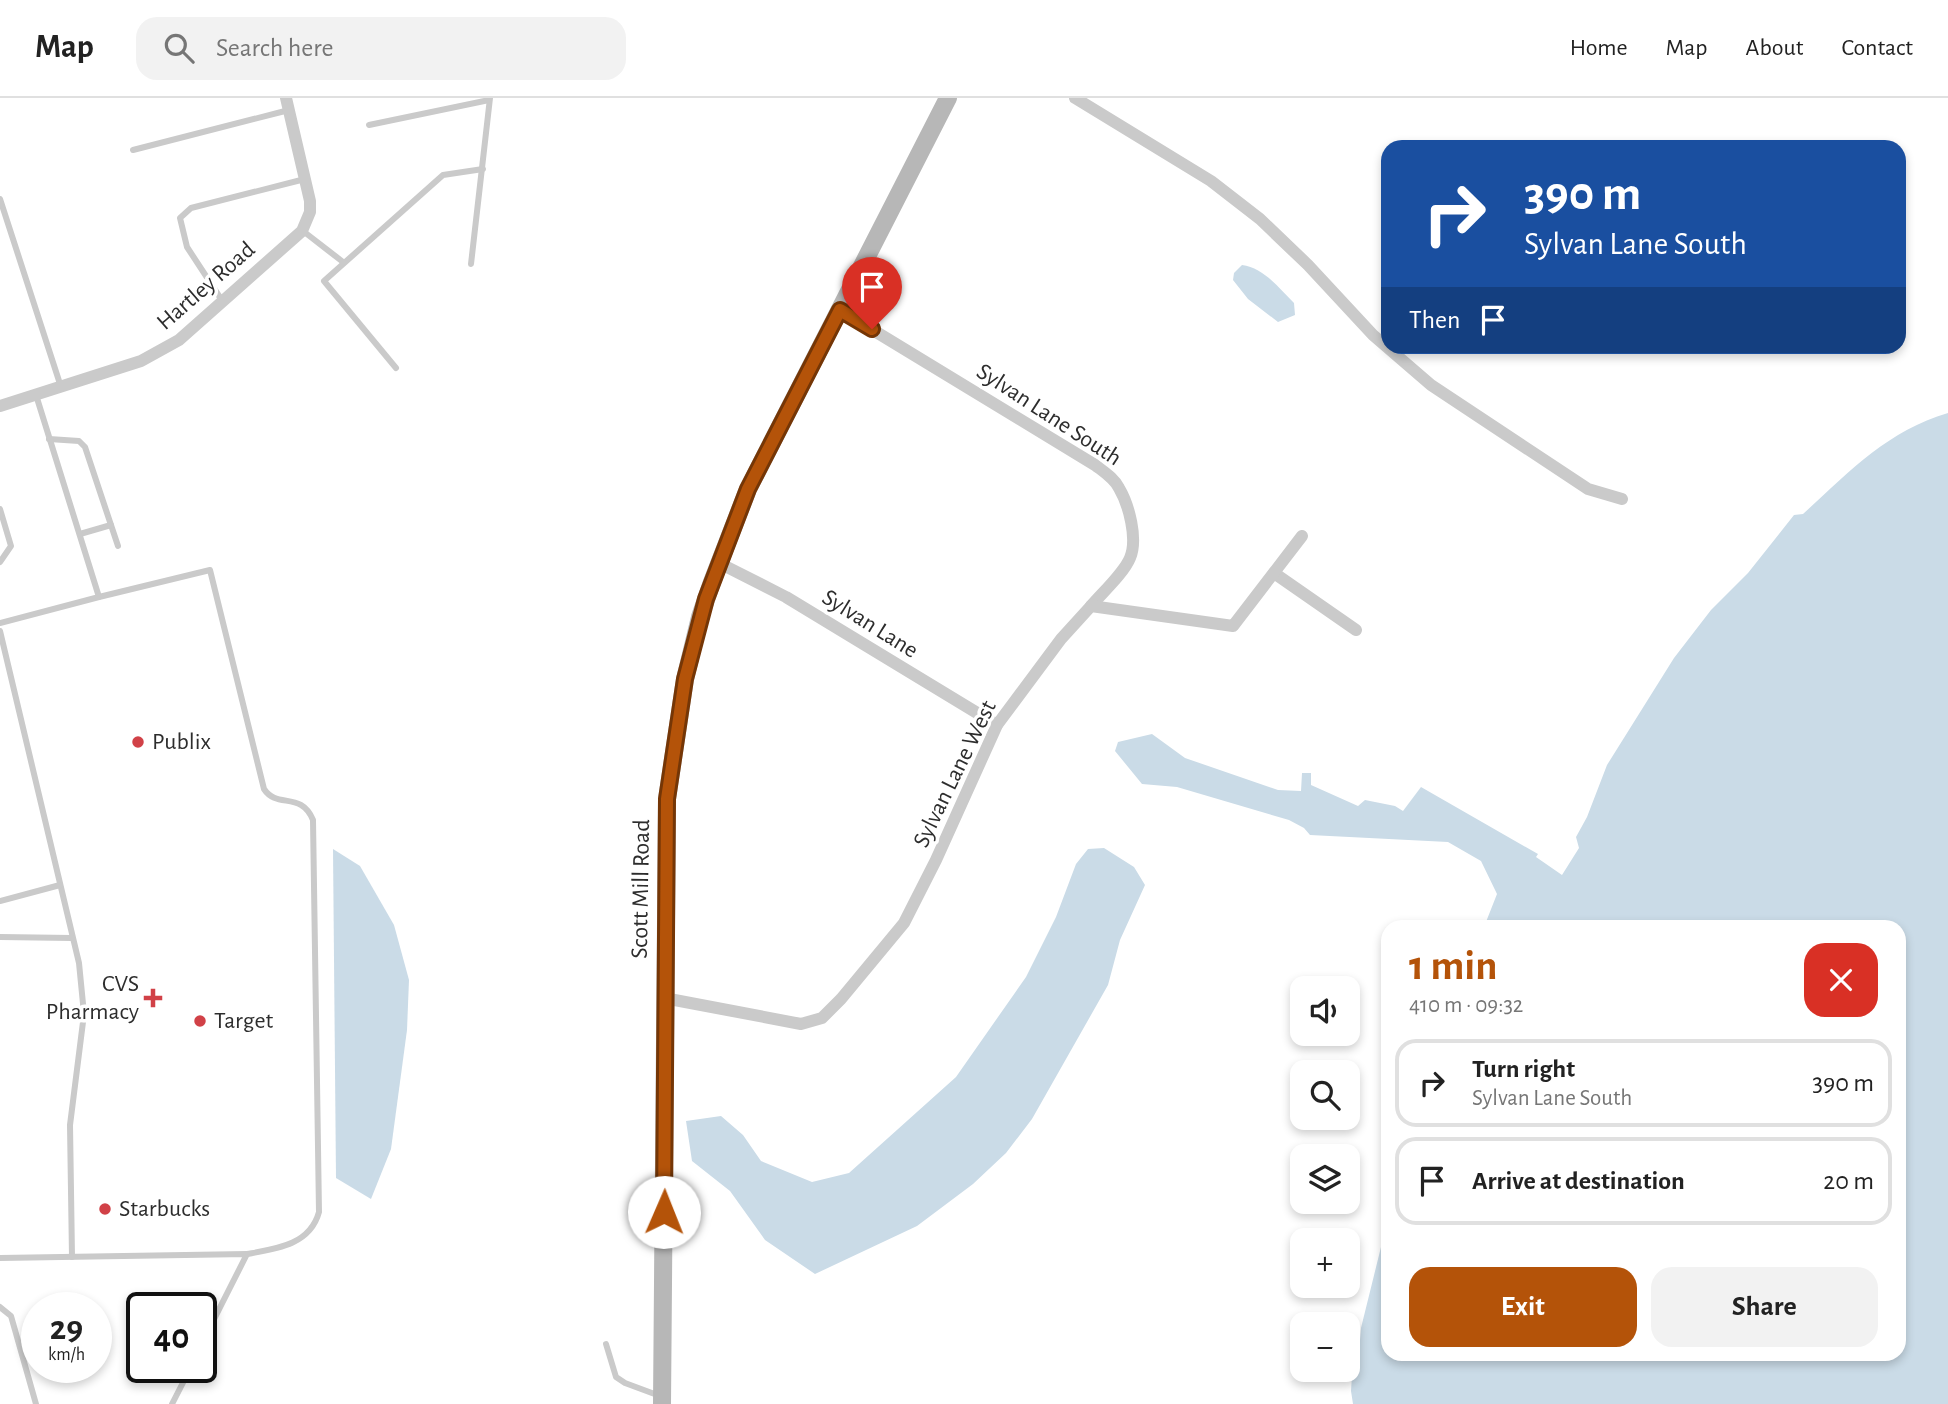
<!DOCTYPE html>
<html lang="en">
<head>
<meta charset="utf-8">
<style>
	:root { --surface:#fff; --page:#f2f2f2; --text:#222; --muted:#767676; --line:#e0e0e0; --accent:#b45309 }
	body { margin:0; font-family:"Alegreya Sans",sans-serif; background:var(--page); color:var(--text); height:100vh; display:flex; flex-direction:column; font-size:26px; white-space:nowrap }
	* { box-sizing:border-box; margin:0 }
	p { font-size:23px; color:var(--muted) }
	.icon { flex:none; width:38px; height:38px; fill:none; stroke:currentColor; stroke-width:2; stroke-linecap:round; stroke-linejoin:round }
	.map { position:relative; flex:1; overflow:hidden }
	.side { position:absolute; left:1381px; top:822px; width:525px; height:441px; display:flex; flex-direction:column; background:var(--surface); border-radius:21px; box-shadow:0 4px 10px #0003 }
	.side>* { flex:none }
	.guide { position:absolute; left:1381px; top:42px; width:525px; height:214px; border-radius:21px; box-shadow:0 4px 10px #0003; background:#1a4fa0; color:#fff; overflow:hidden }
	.controls { position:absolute; left:1290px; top:878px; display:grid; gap:14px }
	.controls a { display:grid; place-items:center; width:70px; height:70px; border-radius:14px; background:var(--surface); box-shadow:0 4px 10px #0003; font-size:35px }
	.speed { position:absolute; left:21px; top:1194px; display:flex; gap:14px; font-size:35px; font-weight:700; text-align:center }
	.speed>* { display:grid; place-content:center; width:91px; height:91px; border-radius:50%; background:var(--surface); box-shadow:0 4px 10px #0003; line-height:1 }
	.speed small { font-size:18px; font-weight:400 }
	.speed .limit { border:4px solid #111; border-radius:10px; background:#fff; color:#111 }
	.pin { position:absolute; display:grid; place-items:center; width:60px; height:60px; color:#fff; margin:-72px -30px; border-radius:50% 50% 50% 0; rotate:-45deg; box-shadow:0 0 7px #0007 }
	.pin .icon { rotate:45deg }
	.me { position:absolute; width:77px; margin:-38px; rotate:1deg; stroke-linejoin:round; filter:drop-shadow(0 0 5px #0008) }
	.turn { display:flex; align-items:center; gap:24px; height:147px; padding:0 28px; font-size:32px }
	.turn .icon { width:91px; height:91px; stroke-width:2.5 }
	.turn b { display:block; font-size:49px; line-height:60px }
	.then { display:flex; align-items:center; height:66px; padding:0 28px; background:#0003; gap:14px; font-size:26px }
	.round { display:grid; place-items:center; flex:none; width:74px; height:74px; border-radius:21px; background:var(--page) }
	.headline { display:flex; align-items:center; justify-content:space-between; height:119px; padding:0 28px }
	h1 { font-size:42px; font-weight:700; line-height:52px; color:var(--accent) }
	.cta { display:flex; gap:14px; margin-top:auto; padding:14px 28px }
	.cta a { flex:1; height:80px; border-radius:21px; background:var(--accent); color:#fff; font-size:28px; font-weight:700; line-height:80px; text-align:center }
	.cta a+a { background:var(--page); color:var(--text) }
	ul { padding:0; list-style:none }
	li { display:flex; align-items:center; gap:21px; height:88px; margin:0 14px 10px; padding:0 14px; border:4px solid var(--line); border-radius:21px }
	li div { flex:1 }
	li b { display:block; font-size:26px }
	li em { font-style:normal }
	header { display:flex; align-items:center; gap:42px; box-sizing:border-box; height:98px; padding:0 35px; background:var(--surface); border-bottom:2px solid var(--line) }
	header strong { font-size:33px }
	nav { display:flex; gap:38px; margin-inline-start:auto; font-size:24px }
	.search { width:490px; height:63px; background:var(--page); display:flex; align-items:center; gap:18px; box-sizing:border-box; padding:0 24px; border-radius:21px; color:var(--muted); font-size:26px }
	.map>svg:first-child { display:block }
</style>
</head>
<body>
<header>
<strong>Map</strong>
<div class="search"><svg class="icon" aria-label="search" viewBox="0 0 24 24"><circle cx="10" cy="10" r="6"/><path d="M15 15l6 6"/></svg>Search here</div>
<nav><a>Home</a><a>Map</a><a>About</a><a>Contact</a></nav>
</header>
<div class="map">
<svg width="1948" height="1306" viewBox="0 0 1948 1306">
	<rect width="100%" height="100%" fill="#fff"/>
	<g fill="#cadbe7">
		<path d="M 1242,167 C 1264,170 1279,190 1294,205 L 1295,217 L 1278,224 L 1248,201 L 1233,182 L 1234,175 Z"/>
		<path d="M 1948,315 L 1948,1306 L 1353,1306 L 1351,1293 L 1353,1262 L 1359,1254 L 1361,1230 L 1381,1149 L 1384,1055 L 1388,1047 L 1388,1256 L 1899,1256 L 1899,830 L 1484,829 L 1497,796 L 1481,763 L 1448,744 L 1310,737 L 1304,730 L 1289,722 L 1177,689 L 1142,686 L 1115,653 L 1118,644 L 1152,636 L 1185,660 L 1278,692 L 1301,693 L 1302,675 L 1311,675 L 1311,687 L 1358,708 L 1365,702 L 1395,708 L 1403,713 L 1421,689 L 1538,756 L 1536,759 L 1562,777 L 1579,750 L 1576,739 L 1587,719 L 1607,667 L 1674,560 L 1711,512 L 1748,475 L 1794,417 L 1803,416 C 1849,374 1887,333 1948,315 Z"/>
		<path d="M 1104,750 L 1134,769 L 1145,787 L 1120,842 L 1108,887 L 1032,1021 L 1006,1055 L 973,1086 L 917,1128 L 815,1176 L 765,1142 L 730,1093 L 692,1063 L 686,1023 L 721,1018 L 743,1037 L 761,1063 L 812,1084 L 849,1075 L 956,979 L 1026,879 L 1056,819 L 1076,766 L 1088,751 Z"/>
		<path d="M 333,751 L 360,768 L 394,827 L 409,882 L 407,932 L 391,1051 L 371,1101 L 336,1080 Z"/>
	</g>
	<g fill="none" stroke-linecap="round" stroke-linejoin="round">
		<g stroke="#cacaca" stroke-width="6">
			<path d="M 369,27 L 489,2"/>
			<path d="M 133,52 L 289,12"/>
			<path d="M 0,101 L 61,289"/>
			<path d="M 303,133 L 343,164"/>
			<path d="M 471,166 L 490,0"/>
			<path d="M 223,204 L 187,149 L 180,120 L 191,110 L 305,81"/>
			<path d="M 396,270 L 324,183 L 443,77 L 483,71"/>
			<path d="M 49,341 L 79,343 L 85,349 L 118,448"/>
			<path d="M 0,411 L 11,448 L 0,464"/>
			<path d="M 80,436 L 111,427"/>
			<path d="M 99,499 L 210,472 L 264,691 C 277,711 301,693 313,722 L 319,1114 C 310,1147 276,1151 247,1156"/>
			<path d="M 0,525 L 99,499 L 36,297"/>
			<path d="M 0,533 L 79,865 L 84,916 L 70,1027 L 72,1159"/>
			<path d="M 0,803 L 60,787"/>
			<path d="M 0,839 L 72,840"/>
			<path d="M 0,1160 L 247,1156 L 201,1247"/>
			<path d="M 0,1209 L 11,1218 L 36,1306"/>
			<path d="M 606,1246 L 616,1279 L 625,1285 L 660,1298"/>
			<path d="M 172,1306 L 191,1269"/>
		</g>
		<g stroke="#cacaca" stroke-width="12">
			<path d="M 1075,0 L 1211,83 L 1260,121 L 1308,167 L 1373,237 L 1431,287 L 1588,391 L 1622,401"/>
			<path d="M 840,212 L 1095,367 C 1104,374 1114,380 1119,390 C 1129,407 1138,441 1130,460 C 1124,475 1102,495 1091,508"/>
			<path d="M 0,308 L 141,263 L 179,242 L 302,133 L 310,114 L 310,103 L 286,0"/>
			<path d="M 719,465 L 786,499 L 997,627"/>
			<path d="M 1274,475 L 1356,532"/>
			<path d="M 664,900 L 801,926 L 822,920 L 841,901 L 904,825 L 936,762 L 997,627 L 1061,541 L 1091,508 L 1233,528 L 1302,438"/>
		</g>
		<path stroke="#b7b7b7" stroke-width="18" d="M 662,1306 L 667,701 L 685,581 L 700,519 L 712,484 L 748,391 L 948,0"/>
	</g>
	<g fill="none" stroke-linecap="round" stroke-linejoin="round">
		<g stroke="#753606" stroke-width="18">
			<path id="route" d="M 664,1114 L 667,701 L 685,581 L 706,501 L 748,391 L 840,212 L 872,231"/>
		</g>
		<use href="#route" stroke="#b45309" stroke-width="12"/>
	</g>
	<g fill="#d14147" stroke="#fff" stroke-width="2.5">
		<circle cx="138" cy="644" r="7"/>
		<path d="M149.5 889.5h7v7h7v7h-7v7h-7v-7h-7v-7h7z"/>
		<circle cx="200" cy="923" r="7"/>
		<circle cx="105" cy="1111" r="7"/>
	</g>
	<g text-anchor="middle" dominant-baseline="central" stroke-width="7" stroke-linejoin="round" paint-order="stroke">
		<g font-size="24" fill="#2d2d2d" stroke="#fff">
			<text transform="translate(206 188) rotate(-41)">Hartley Road</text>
			<text transform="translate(1049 317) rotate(33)">Sylvan Lane South</text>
			<text transform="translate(870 526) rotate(32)">Sylvan Lane</text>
			<text transform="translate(955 676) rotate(-64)">Sylvan Lane West</text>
			<text transform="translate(641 791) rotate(-89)">Scott Mill Road</text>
		</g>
		<g font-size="24" fill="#2d2d2d" stroke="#fff" text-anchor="start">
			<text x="152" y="644">Publix</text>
			<text x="139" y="886" text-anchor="end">CVS<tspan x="139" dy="28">Pharmacy</tspan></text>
			<text x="214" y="923">Target</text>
			<text x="119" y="1111">Starbucks</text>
		</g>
	</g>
</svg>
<div class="controls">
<a><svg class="icon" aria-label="sound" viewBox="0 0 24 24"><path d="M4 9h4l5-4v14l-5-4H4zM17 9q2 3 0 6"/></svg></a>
<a><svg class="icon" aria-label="search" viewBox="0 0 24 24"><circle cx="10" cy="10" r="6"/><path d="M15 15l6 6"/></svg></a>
<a><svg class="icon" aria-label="layers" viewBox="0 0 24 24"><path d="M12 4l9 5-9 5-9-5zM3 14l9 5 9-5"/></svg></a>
<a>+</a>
<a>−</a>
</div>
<div class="speed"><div>29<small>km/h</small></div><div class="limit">40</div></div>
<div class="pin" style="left:872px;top:231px;background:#d93025"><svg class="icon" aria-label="arrive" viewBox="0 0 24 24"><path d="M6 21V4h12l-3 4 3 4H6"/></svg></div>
<svg class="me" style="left:664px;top:1114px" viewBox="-20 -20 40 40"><circle r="19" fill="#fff"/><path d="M0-13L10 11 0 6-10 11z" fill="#b45309"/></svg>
<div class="guide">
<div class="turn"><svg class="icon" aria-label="right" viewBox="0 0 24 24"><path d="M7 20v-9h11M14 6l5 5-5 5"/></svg><div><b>390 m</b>Sylvan Lane South</div></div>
<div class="then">Then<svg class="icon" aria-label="arrive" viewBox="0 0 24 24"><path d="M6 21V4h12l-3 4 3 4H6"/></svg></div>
</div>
<section class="side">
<div class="headline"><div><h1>1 min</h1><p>410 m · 09:32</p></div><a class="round" style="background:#d93025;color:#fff"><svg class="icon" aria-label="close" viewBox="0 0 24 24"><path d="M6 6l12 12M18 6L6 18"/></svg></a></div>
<ul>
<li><svg class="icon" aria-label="right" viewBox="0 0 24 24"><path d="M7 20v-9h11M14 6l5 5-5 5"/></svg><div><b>Turn right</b><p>Sylvan Lane South</p></div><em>390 m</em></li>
<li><svg class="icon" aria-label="arrive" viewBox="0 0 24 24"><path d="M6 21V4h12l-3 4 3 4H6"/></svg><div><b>Arrive at destination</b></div><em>20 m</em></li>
</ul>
<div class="cta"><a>Exit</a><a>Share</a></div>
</section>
</div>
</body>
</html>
